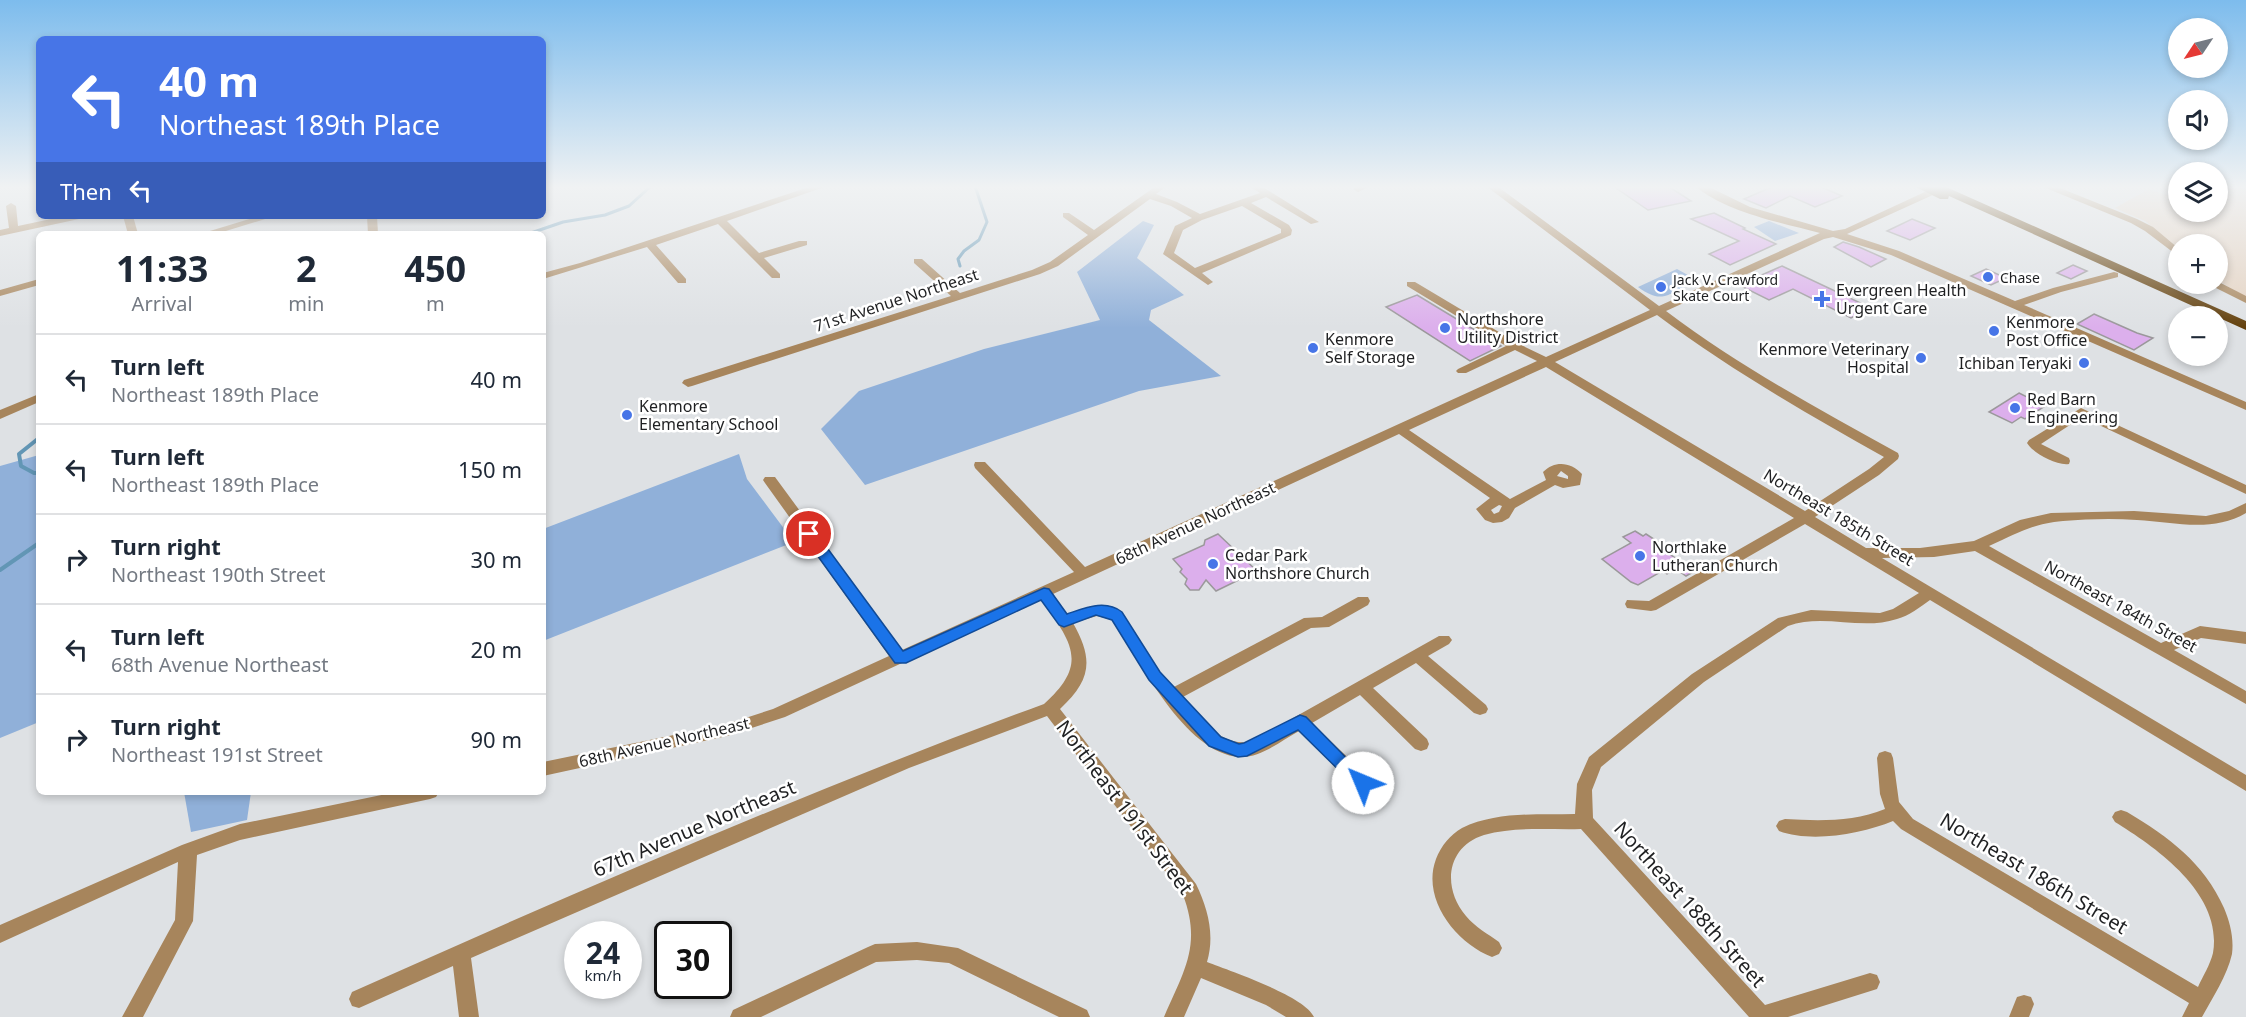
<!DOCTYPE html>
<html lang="en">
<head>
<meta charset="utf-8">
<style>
	:root { --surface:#fff; --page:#f6f6f7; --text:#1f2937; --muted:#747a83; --line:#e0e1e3 }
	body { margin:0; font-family:"Noto Sans",sans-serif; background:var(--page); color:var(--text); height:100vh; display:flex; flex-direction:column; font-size:22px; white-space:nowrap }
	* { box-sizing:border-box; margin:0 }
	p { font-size:20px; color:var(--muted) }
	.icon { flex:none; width:33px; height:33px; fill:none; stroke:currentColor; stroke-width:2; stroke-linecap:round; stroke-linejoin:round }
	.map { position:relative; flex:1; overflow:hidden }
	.sheet { position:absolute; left:36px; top:231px; width:510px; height:564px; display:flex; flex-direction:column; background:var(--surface); border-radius:9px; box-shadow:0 3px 9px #0003 }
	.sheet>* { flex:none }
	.top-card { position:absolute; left:36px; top:36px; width:510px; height:183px; border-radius:9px; box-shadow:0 3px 9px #0003; background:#4775e7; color:#fff; overflow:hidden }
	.needle { width:39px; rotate:235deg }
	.buttons { position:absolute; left:2168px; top:18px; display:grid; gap:12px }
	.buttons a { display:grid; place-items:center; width:60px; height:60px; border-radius:50%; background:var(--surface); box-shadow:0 3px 9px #0003; font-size:30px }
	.speed { position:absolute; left:564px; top:921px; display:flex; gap:12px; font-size:30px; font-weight:700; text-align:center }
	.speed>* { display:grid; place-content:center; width:78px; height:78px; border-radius:50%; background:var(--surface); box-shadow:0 3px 9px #0003; line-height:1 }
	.speed small { font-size:15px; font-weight:400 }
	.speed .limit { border:3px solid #111; border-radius:9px; background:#fff; color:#111 }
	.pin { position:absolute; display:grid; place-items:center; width:51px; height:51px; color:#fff; margin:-26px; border:3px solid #fff; border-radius:50%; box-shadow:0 2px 6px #0007 }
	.me { position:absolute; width:66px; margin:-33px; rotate:315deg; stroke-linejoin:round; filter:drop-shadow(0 0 4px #0008) }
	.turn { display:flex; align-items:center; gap:21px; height:126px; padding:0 24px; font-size:27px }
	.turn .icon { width:78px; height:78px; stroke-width:2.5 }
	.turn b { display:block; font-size:42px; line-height:51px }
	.then { display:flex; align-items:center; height:57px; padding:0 24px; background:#0003; gap:12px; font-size:22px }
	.eta { display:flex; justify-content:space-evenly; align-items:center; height:102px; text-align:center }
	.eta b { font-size:36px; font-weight:700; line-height:42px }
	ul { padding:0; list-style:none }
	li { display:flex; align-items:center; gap:18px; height:90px; padding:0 24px; border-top:2px solid var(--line) }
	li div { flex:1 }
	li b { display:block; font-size:22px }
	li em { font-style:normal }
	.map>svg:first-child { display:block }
</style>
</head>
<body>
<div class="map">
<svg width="2246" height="1017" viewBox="0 0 2246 1017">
	<rect width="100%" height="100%" fill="#dee1e4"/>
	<path fill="#e5d3c2" d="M 2217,186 L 2246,186 L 2246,297 L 2217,280 L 2217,244 L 2178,244 L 2178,248 L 2145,221 L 2115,208 L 2149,189 L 2175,198 L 2178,196 L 2178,212 L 2217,212 Z"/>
	<g fill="#90b0d9">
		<path d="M 1143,221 L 1154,225 L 1137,258 L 1184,295 L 1151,310 L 1149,320 L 1221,376 L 1139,391 L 865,485 L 821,429 L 859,391 L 984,349 L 1100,320 L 1077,272 Z"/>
		<path d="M 1769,221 L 1799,233 L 1775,241 L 1754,227 Z"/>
		<path d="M 1677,269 L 1695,279 L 1682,284 L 1675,282 L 1685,288 C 1663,297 1659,302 1638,287 Z"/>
		<path d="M 739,454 L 747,479 L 794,542 L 543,641 L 543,529 Z"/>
		<path d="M 39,455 L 39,722 L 0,738 L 0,466 Z"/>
		<path d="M 184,792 L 251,792 L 247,820 L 191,832 Z"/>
	</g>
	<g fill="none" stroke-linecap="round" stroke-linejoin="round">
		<g stroke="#6296b5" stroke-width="3">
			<path d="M 528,234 L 563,222 L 605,215 L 629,206 L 651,186"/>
			<path d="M 960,266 L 958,259 L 964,251 L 979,240 L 987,222 L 975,186"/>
		</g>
		<g stroke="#6296b5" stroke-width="4">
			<path d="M 39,438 L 19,454 L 21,466 L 34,473 L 39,473"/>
			<path d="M 0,570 L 39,543"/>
		</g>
	</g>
	<g fill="#dcafec" stroke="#9b989b" stroke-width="1.5">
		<path d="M 1613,186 L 1668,186 L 1691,201 L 1648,210 Z"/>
		<path d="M 1774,186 L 1819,186 L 1842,196 L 1815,207 L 1790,196 L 1766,208 L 1744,199 Z"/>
		<path d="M 1714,213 L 1745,228 L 1743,229 L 1776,244 L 1730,265 L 1709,254 L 1739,241 L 1691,219 Z"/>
		<path d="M 1912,219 L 1935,228 L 1910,240 L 1887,231 Z"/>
		<path d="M 1843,242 L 1859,247 L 1886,259 L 1871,267 L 1834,247 Z"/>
		<path d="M 2073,265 L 2087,271 L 2071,279 L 2057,273 Z"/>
		<path d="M 1782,266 L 1871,308 L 1851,318 L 1793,289 L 1769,300 L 1739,285 Z"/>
		<path d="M 1986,269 L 2006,278 L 1991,285 L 1971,276 Z"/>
		<path d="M 1417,295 L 1483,335 L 1501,346 L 1470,361 L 1386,307 Z"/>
		<path d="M 2094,314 L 2137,333 L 2153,338 L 2134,350 L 2077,324 Z"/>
		<path d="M 2019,393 L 2045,406 L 2025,419 L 2021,417 L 2012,423 L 1989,412 Z"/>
		<path d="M 1635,531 L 1643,536 L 1646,534 L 1672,551 L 1668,553 L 1695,571 L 1686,576 L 1676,569 L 1667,574 L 1662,571 L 1638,585 L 1631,582 L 1602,559 L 1631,543 L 1623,537 Z"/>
		<path d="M 1218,534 L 1257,571 L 1216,591 L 1206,580 L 1199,590 L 1190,590 L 1185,584 L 1187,579 L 1180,572 L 1182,569 L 1173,559 L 1204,545 L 1205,540 Z"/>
	</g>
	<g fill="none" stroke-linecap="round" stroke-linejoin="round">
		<g fill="#a7855c" fill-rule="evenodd">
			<path d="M 812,186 L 827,186 L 727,221 L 759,253 L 799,241 L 807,241 L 807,245 L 764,258 L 780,274 L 780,278 L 772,278 L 718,224 L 656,245 L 686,279 L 686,283 L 678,283 L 647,247 L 543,279 L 543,273 L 580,263 Z"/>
			<path d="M 1156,186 L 1167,186 L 1156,194 L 1177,202 L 1200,214 L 1260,193 L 1249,186 L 1261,186 L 1319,222 L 1311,224 L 1266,197 L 1251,203 L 1289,225 L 1292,230 L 1291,235 L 1202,273 L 1213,282 L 1208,285 L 1163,254 L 1175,226 L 1192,218 L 1171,206 L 1150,199 L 1058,266 L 1040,274 L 692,386 L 688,387 L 682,383 L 684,380 L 951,296 L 914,263 L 914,259 L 922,259 L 960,293 L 1032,270 L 1050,262 L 1088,235 L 1063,217 L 1063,213 L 1069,213 L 1094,230 ZM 1242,206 L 1281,229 L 1281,233 L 1195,268 L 1174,253 L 1183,230 L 1202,220 Z"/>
			<path d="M 1357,186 L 1371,186 L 1358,192 L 1353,189 Z"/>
			<path d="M 1486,186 L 1497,186 L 1659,306 L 1820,233 C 1782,223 1725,212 1695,186 L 1707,186 L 1750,207 L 1833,231 L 1845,229 L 1929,190 L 1935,190 L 1935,194 L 1847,234 L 1899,251 L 2015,301 L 2053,288 L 2114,272 L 2118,273 L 2118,277 L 2061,292 L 2024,305 L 2246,402 L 2246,410 L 1891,255 L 1833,237 L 1824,239 L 1666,311 C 1739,366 1818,409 1898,453 L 1899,456 L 1898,459 L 1879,475 L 1815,517 L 1866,548 L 1920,548 L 1974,541 L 2020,520 L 2051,513 L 2134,511 L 2206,516 L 2229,511 L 2246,503 L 2246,513 C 2212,533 2174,522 2137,520 C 2112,518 2087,519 2063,521 C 2030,524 2017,534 1989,546 L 2161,643 L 2200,626 L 2246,632 L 2246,644 L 2201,638 L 2174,650 L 2246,691 L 2246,704 L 1975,551 L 1934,557 L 1882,558 L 2246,775 L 2246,791 L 1930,600 C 1920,607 1909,616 1897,619 C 1861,631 1824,613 1788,626 L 1704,682 L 1601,767 L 1592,790 L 1593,818 L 1765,1005 L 1870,973 L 1877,975 L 1880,982 L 1877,989 L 1788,1017 L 1749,1017 L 1581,829 C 1550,830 1515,826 1484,835 C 1446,847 1442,888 1466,916 C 1475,927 1488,934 1499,942 L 1502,948 L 1499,954 L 1492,957 C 1456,943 1421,899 1436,859 C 1441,846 1450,835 1462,828 C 1497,811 1538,815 1575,814 L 1577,784 L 1589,757 L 1692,674 L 1778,618 L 1811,610 L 1880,613 L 1893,609 L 1919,593 L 1805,524 L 1656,610 L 1651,611 L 1627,608 L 1625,604 L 1627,600 L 1649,601 L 1794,518 L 1546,367 L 1409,430 L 1510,499 L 1546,480 L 1543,472 C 1555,460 1571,462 1582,474 L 1580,485 L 1563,488 L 1555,485 L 1515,508 L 1509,518 L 1502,522 L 1493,523 L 1485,520 L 1476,509 L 1490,498 L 1399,434 L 1053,594 L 1067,614 L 1097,605 L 1111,607 L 1122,612 L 1154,664 L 1172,688 L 1304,618 L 1322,617 L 1358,597 L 1368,597 L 1370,601 L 1368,605 L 1329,627 L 1311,628 L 1181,698 C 1198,718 1223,749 1252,741 L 1439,636 L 1449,636 L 1452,640 L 1449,644 L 1428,656 L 1486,705 L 1488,709 L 1486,713 L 1480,715 L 1474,713 L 1416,663 L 1373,688 L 1427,739 L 1429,744 L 1427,749 L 1421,751 L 1415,749 L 1360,695 L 1312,723 L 1369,778 L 1371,783 L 1369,788 L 1363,790 L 1357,788 L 1299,731 C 1282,740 1261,758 1240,757 C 1184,754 1140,659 1112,620 L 1097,616 L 1073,623 C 1094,660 1091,680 1060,709 L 1196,884 C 1208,909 1215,935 1207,962 C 1230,971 1305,996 1314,1017 L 1286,1017 L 1266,1005 L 1201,978 L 1184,1017 L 1164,1017 C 1184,971 1202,945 1183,895 L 1047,716 L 909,768 L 471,958 L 479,1017 L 459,1017 L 453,966 L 359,1008 L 352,1006 L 349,999 L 352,992 C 580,890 810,790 1044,704 C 1090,663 1071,642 1041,599 L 785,717 L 727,736 L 543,776 L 543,762 L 727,724 L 773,709 L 889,656 L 765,483 L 763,480 L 765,477 L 775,477 L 902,650 L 1074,572 L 975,468 L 974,465 L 975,462 L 985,462 L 1085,567 L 1537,361 L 1515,350 L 1466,373 L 1458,373 L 1456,371 L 1458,369 L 1506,346 L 1407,286 L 1407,282 L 1415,282 L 1519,344 L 1546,357 L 1650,310 ZM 1657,315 C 1729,369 1806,413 1884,457 L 1869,469 L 1805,511 L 1555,362 ZM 1561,471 L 1568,476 L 1568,479 L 1557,476 ZM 1499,505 L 1502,506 L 1499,512 L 1494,514 L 1491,510 Z"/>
			<path d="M 2041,186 L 2055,186 L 2137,219 L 2153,227 L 2178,248 L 2178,256 L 2145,231 L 2131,223 Z"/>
			<path d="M 11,203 L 16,206 L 18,226 L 65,216 L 84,216 L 79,219 L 0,236 L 0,230 L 9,228 L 6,206 Z"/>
			<path d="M 123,216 L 133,216 L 138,234 L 128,234 Z"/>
			<path d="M 259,216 L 275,216 L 216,234 L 200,234 Z"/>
			<path d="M 367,216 L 377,216 L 378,234 L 368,234 Z"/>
			<path d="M 39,279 L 39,285 L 0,296 L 0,290 Z"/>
			<path d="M 2217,281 L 2246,296 L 2246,303 L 2212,286 L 2211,284 L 2217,284 Z"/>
			<path d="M 39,394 L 39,402 L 0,419 L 0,410 Z"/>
			<path d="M 2081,408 L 2246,485 L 2246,494 L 2082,417 L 2041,444 L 2069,458 L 2070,461 L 2069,464 C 2056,466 2033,453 2027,443 L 2029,440 Z"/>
			<path d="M 1885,751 L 1891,753 L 1893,758 L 1899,802 L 1913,819 L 2198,987 C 2203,976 2210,965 2213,953 C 2223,894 2157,848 2115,822 L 2112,817 L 2115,812 L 2121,810 L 2127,812 C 2169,837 2204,863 2224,908 C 2230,922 2234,938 2232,954 C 2227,976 2213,997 2202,1017 L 2182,1017 L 2189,1003 L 1901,829 L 1893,821 C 1862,834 1811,843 1779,831 L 1776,826 L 1779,821 L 1785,819 C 1819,821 1853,822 1885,809 L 1880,794 L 1877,758 L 1879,753 Z"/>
			<path d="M 396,792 L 439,792 L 436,797 L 430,799 L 240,840 L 197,855 L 193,921 L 143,1017 L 122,1017 L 175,920 L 178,862 L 0,943 L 0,925 L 182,845 L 240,824 Z"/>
			<path d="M 917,942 L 958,948 L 1087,1010 L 1090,1017 L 1059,1017 L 949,963 L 917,960 L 876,962 L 761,1017 L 730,1017 L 733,1010 L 868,947 L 875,944 Z"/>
			<path d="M 2024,995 L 2031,997 L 2034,1004 L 2029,1017 L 2009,1017 L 2017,997 Z"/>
		</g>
		<path fill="#63400c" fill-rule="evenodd" d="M 1914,186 L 1944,186 L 2246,321 L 2246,330 L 1949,196 L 1948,199 L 1940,199 Z"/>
	</g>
	<linearGradient id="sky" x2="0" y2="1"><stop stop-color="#7dbced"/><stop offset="0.57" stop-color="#f0f2f3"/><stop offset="1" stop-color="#f0f2f3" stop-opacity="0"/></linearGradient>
	<rect width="2246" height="328" fill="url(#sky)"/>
	<path fill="#1a73e8" stroke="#114b97" stroke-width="1.5" d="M 809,529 L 814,530 L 903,651 L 1044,588 L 1049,589 L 1067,614 C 1085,608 1105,599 1122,612 L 1160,672 L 1221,737 L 1239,744 L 1244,743 L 1300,715 L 1306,717 L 1371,783 L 1369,788 L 1363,790 L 1357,788 L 1298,730 L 1247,756 L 1238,757 L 1209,746 L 1149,680 L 1112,620 L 1096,615 L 1064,627 L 1059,625 L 1041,600 L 906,663 L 895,663 L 804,537 L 802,534 Z"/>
	<g fill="#4775e7" stroke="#fff" stroke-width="2">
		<circle cx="1988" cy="277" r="6"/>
		<circle cx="1661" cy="287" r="6"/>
		<path d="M1819 290h6v6h6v6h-6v6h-6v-6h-6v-6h6z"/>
		<circle cx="1445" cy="328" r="6"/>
		<circle cx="1994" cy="331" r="6"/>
		<circle cx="1313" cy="348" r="6"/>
		<circle cx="1921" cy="358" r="6"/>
		<circle cx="2084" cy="363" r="6"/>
		<circle cx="2015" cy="408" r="6"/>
		<circle cx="627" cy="415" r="6"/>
		<circle cx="1640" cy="556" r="6"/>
		<circle cx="1213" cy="564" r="6"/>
	</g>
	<g text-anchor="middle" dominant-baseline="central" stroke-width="5" stroke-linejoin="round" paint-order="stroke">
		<g font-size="14" fill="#1f2022" stroke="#fff" text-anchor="start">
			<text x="2000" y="277">Chase</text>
			<text x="1673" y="279">Jack V. Crawford<tspan x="1673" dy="16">Skate Court</tspan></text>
		</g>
		<g font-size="16" fill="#1f2022" stroke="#fff" text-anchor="start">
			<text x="1836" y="290">Evergreen Health<tspan x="1836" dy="18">Urgent Care</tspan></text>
			<text x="1457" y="319">Northshore<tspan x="1457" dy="18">Utility District</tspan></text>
			<text x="2006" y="322">Kenmore<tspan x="2006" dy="18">Post Office</tspan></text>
			<text x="1325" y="339">Kenmore<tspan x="1325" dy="18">Self Storage</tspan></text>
			<text x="1909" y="349" text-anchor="end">Kenmore Veterinary<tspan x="1909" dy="18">Hospital</tspan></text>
			<text x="2072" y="363" text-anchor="end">Ichiban Teryaki</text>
			<text x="2027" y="399">Red Barn<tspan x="2027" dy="18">Engineering</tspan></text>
			<text x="639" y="406">Kenmore<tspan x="639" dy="18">Elementary School</tspan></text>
			<text x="1652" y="547">Northlake<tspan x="1652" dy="18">Lutheran Church</tspan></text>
			<text x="1225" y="555">Cedar Park<tspan x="1225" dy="18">Northshore Church</tspan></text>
		</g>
		<g font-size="16" fill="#1f2022" stroke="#fff">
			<text transform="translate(896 300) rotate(-18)">71st Avenue Northeast</text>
			<text transform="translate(1839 517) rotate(31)">Northeast 185th Street</text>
			<text transform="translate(1195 523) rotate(-25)">68th Avenue Northeast</text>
			<text transform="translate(2121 606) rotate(29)">Northeast 184th Street</text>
			<text transform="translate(664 742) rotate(-13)">68th Avenue Northeast</text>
		</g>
		<g font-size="20" fill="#1f2022" stroke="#fff">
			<text transform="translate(1125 807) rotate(53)">Northeast 191st Street</text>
			<text transform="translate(694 828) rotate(-23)">67th Avenue Northeast</text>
			<text transform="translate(2034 873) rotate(31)">Northeast 186th Street</text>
			<text transform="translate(1690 904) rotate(48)">Northeast 188th Street</text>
		</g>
	</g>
</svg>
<div class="buttons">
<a><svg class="needle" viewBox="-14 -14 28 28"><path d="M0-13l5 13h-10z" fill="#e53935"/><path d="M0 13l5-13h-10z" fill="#747a83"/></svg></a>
<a><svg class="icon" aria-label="sound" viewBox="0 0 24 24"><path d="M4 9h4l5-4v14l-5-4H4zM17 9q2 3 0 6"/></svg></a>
<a><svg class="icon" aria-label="layers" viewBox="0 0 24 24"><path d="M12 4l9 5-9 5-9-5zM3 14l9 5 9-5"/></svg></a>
<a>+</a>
<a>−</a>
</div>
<div class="speed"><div>24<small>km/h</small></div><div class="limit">30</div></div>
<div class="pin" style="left:809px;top:534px;background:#d93025"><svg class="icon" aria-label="arrive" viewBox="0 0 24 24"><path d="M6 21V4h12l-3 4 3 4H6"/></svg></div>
<svg class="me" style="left:1363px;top:783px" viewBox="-20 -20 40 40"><circle r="19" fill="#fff"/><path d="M0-13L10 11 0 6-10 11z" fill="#1a73e8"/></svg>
<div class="top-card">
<div class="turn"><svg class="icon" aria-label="left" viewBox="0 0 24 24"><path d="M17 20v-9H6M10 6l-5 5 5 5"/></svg><div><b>40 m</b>Northeast 189th Place</div></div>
<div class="then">Then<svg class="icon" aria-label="left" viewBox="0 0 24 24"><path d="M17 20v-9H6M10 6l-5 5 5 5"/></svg></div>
</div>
<section class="sheet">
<div class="eta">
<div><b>11:33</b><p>Arrival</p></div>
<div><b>2</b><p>min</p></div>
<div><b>450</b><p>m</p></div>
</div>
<ul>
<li><svg class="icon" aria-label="left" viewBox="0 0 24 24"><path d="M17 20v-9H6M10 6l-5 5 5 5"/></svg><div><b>Turn left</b><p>Northeast 189th Place</p></div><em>40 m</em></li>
<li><svg class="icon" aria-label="left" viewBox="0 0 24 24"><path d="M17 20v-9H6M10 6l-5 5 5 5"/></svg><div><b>Turn left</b><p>Northeast 189th Place</p></div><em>150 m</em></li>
<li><svg class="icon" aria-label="right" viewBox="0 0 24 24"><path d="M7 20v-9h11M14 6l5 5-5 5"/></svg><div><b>Turn right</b><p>Northeast 190th Street</p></div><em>30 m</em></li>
<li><svg class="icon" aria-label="left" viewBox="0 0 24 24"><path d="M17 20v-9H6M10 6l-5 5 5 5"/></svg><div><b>Turn left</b><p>68th Avenue Northeast</p></div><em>20 m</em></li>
<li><svg class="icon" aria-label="right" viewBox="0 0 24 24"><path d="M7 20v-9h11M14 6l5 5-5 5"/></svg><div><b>Turn right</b><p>Northeast 191st Street</p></div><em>90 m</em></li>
</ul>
</section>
</div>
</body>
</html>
